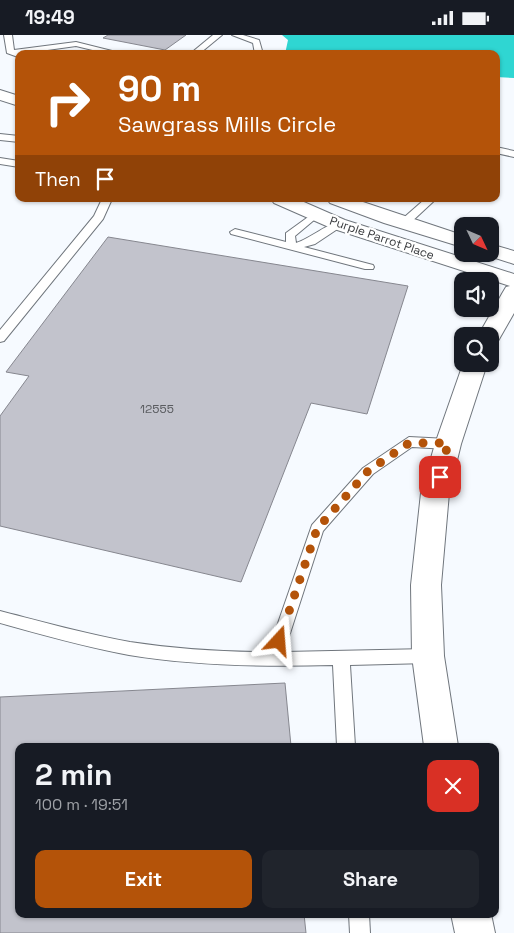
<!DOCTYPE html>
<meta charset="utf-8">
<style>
:root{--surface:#171b24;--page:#20242c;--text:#f1f3f6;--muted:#9ea1a6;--accent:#b45309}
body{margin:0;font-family:"Space Grotesk",sans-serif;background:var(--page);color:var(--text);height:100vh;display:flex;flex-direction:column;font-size:19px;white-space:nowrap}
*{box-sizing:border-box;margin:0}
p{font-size:16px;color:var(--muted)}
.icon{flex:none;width:28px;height:28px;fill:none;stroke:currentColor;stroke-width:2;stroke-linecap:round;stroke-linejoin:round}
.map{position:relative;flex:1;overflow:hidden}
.details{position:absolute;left:15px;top:708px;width:484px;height:175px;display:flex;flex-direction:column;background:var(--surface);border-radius:10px;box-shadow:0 1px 4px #0004}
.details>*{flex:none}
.top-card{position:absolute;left:15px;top:15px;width:485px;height:152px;border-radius:10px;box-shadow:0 1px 4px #0004;background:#b45309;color:#fff;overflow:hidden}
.needle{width:32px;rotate:134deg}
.controls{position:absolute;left:454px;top:182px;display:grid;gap:10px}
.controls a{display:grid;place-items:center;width:45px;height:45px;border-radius:10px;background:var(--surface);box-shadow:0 1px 4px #0004;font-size:25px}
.pin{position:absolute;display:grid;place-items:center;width:42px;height:42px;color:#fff;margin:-21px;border-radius:10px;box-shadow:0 2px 8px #0006}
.me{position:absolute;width:55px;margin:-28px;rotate:19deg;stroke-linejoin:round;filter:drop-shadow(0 0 4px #0008)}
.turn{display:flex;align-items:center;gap:18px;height:105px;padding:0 20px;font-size:22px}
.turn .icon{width:65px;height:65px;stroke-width:2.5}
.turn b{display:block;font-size:35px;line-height:42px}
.then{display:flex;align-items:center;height:48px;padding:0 20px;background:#0003;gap:10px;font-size:19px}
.round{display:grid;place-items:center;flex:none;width:52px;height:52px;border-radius:10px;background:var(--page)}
.summary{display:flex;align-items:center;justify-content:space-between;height:85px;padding:0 20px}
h1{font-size:30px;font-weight:600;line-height:38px}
.primary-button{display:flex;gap:10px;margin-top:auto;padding:10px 20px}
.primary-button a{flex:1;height:58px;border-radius:10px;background:var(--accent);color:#fff;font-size:20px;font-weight:600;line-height:58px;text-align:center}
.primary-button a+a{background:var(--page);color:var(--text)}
.status{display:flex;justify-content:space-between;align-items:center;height:35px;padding:0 25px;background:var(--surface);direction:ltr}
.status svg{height:14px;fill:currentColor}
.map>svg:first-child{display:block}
.water{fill:#2fd6d2}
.building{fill:#c2c3cc;stroke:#86878f}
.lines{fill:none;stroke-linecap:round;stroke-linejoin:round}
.lane-casing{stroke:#70767d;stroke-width:2}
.street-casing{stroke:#70767d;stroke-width:2}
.lane{fill:#fff;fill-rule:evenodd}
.street{fill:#fff;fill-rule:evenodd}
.route{stroke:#b45309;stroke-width:9;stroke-dasharray:0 16.2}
.labels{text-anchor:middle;stroke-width:4.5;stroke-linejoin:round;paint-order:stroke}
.far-street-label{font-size:12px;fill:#37393c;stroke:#fff}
.number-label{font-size:12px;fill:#5a5c60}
</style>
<div class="status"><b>19:49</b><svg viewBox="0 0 49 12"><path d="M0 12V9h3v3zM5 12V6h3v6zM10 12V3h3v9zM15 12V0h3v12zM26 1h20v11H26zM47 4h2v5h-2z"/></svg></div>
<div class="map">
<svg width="514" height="898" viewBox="0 0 514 898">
<rect width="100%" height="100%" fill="#f6faff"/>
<path class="water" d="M282,0H514V43L496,42V19H285L288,5Z"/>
<g class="building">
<path d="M108,0H186L165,15L103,3Z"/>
<path d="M108,202L408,251L367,379L311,368L241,547L0,491V381L29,341L6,337Z"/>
<path d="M285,648L291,711H19V879H304L306,898H0V662Z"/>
</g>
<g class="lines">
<defs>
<g id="lane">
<path d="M4,0H12L14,15L76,7L124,19H109L76,11L19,19L18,22L7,18Z"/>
<path d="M213,0H222L199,19H190Z"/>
<path d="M232,0H243L259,5L263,19H255L253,8Z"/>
<path d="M0,99L19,101V107L0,105Z"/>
<path d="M496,112L514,116V122L496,118Z"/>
<path d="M0,123L19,126V132L0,129Z"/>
<path d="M102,164H112L103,184L4,306L0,307V295L94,181Z"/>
<path d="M425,164H436L408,190H400V186Z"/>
<path d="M315,177L320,180L295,201L296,208C310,204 332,185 342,187V191L315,209L304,212L373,230L374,232L373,234H365L231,199L230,197L235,194L286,207V198Z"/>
<path d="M409,402L448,404L453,406L455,409L453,412L448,414L412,412L373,439L323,496L284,617L428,614L434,616L436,621L434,626L428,628L350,630L355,711H337L333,630C265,632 197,631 129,620C85,612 43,600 0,588V576C43,587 86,599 130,607C176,614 222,617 268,617L312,490L363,433Z"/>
<path d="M349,879H369L370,898H350Z"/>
</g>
<g id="street">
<path d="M0,55L19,61V71L0,65Z"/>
<path d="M271,164H297L345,185L514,239V278L498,306L490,308V301H478L503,257L506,252L510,251L331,193L274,168Z"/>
<path d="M327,164H354L462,200V212L384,188L330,168Z"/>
<path d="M490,209L514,216V229L483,219H490Z"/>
<path d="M463,329H487L461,409L449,458L441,550L444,621L458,711H424L412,621L411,550L421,458L435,409Z"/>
<path d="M451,879H491L495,898H455Z"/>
</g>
</defs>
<use href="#lane" class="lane-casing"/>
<use href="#street" class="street-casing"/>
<use href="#lane" class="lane"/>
<use href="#street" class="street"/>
</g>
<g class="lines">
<path class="route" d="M279,606L317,494L368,436L409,408H448L440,442"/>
</g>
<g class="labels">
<g class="far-street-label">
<text transform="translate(382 203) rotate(19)" y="4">Purple Parrot Place</text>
</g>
<g class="number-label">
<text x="157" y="378">12555</text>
</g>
</g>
</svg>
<div class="controls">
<a><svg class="needle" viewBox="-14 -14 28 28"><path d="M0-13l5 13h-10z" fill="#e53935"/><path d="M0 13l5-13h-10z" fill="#9ea1a6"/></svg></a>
<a><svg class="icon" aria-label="sound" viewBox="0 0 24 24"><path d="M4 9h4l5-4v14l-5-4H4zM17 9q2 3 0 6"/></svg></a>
<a><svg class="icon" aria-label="search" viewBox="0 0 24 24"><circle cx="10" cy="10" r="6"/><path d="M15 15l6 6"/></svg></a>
</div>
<div class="pin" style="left:440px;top:442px;background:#d93025"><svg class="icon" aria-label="arrive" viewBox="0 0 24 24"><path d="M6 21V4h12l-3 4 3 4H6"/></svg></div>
<svg class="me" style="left:279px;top:606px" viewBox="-20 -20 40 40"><path d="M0-17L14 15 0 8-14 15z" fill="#b45309" stroke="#fff" stroke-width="4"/></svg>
<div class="top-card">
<div class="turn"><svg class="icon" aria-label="right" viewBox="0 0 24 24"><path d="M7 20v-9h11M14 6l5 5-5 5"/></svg><div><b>90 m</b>Sawgrass Mills Circle</div></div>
<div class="then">Then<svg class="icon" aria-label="arrive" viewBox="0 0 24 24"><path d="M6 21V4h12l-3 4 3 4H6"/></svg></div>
</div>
<section class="details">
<div class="summary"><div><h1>2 min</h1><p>100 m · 19:51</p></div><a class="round" style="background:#d93025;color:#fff"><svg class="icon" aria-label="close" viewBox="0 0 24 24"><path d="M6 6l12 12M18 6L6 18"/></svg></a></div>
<div class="primary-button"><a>Exit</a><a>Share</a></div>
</section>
</div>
